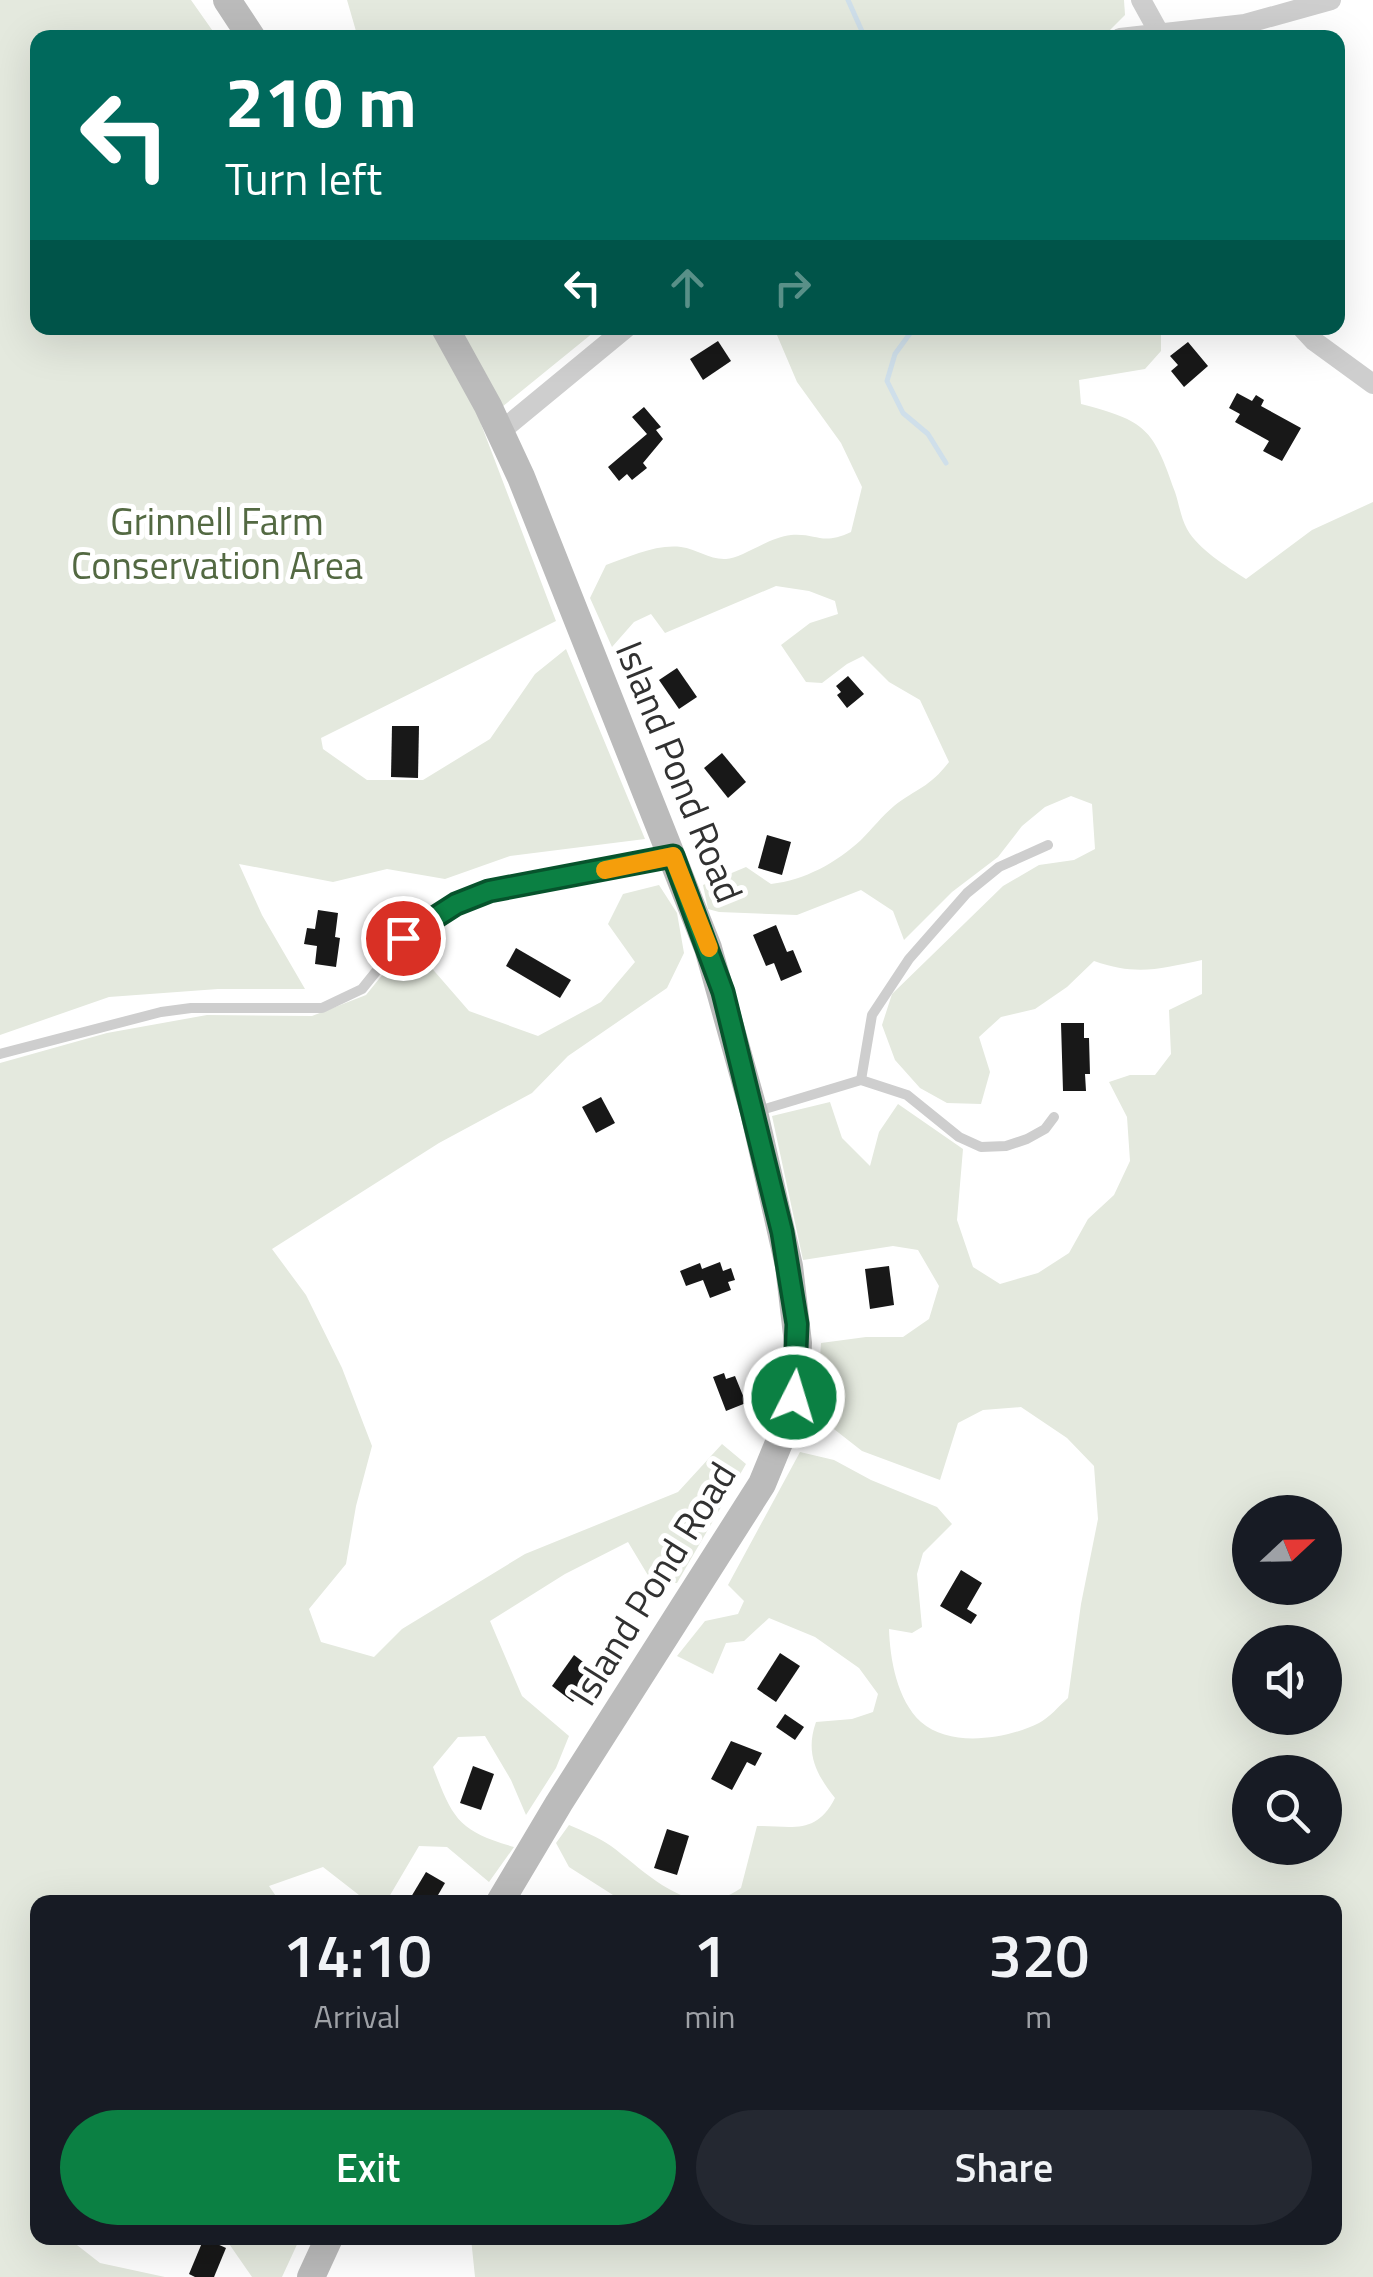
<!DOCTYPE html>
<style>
:root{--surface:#171b24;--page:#242831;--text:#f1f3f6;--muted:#9ea1a6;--accent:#0b8043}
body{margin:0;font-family:"Titillium Web",sans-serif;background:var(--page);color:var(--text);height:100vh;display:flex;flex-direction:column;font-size:38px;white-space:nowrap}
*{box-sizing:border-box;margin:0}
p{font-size:32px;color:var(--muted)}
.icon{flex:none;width:55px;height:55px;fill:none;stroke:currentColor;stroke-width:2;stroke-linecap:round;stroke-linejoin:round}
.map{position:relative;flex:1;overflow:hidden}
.drawer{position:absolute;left:30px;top:1895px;width:1312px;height:350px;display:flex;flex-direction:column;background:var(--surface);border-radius:20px;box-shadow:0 10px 40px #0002}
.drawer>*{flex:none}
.hud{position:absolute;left:30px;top:30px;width:1315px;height:305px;border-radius:20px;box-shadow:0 10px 40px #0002;background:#00695c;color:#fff;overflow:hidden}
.needle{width:65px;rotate:68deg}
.controls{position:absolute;left:1232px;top:1495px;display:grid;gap:20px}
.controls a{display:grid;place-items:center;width:110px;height:110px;border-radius:50%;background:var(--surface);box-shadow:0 10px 40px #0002;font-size:50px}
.pin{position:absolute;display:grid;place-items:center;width:85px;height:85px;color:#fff;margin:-42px;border:5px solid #fff;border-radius:50%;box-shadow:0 2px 10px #0007}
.me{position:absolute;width:110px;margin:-55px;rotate:5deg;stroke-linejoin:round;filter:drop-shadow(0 0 8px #0008)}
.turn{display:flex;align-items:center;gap:35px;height:210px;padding:0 30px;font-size:45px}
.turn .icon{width:130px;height:130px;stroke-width:2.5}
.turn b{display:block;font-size:70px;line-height:85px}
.lanes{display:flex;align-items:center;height:95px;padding:0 30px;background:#0003;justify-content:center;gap:50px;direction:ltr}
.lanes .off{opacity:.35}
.eta{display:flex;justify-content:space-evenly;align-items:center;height:170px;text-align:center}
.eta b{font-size:60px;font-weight:600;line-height:70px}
.cta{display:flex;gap:20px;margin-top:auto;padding:20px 30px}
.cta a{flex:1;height:115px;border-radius:60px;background:var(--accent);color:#fff;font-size:40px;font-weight:600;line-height:115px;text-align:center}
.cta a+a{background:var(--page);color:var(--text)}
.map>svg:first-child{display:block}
.green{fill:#e4e9de;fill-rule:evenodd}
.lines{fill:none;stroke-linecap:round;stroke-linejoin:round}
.stream{stroke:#cfdfea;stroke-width:5}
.building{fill:#181818}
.lane{stroke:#cecece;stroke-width:10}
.street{stroke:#cecece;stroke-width:20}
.secondary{stroke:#bbb;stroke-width:28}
.route-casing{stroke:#07532c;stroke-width:25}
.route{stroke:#0b8043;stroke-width:18}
.slow{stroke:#f59e0b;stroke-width:18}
.labels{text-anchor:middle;stroke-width:10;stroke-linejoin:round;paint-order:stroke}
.park-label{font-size:38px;fill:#536942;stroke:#fff}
.street-label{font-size:38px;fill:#313131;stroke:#fff}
</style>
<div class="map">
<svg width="1373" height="2277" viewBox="0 0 1373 2277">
<rect width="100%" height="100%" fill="#fff"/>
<g class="green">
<path d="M0,0H191L217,37L38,38V328H599L481,424L556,621L321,738L323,749L367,780H423L490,739L535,674L566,649L645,839L510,856L445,879L387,869L333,882L239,864L262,915L305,989H218L109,997L0,1035Z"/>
<path d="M347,0H1124L1125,15L1110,30L1070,38H358Z"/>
<path d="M774,328H1161V351L1145,369L1079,380L1081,404C1146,421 1153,428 1175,492C1179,504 1181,518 1187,529C1199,550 1226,566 1246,579L1312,530L1373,502V2277H475L471,2238H1335V1902H624L569,1867L556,1843L569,1825C583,1831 598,1837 611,1846C649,1874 692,1923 741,1888L757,1826C794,1826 816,1835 835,1798C816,1774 805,1753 816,1722L852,1719L873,1712L878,1694L859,1668L815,1637L769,1618L744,1641L726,1643L713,1674L677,1656L705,1621L738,1614L744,1601L728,1585L800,1452L834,1460L871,1480L937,1507L952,1524L923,1553L917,1574L922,1627L912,1633L889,1629C890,1659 897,1700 921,1722C950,1748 1007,1739 1039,1723C1049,1718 1059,1706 1068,1698L1081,1604L1098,1519L1094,1466L1067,1438L1021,1407L983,1410L958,1423L940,1480L862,1451L816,1415L821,1343L866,1337H903L929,1319L939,1286L918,1250L893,1246L803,1260L772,1116L830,1102L842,1138L870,1166L879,1132L898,1104L963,1149L957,1220L973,1267L1000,1284L1038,1273L1069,1253L1088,1219L1114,1195L1130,1161L1127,1117L1109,1082L1130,1075H1155L1171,1054L1169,1010L1202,994V960C1159,969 1137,976 1094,961L1067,987L1035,1009L1001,1017L979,1037L990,1072L981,1104L947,1103L920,1088L895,1060L882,1025L892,994L1003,886L1039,865L1074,860L1095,849L1092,804L1071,796L1045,807L1022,826L998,857L952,892L904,940L893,911L861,890L797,915L719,912L708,909L703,885L746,867L771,884C805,880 836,863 861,840C872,829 882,816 894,806C917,788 929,788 949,762L920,700L889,682L863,656L847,664L822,683L806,682L781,645L810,623L838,614L835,601L809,591L776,586L665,633L651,614L634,622L612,647L590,598L606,565C629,557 656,544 681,547C697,549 710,560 726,559C741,559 769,537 791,535C818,533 821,546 851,532L862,487L841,443L797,382ZM1325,1512V1588H1250V1512ZM1250,1642H1325V1718H1250ZM1325,1772V1848H1250V1772Z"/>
<path d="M659,885L677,913L684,953L667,988L568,1056L532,1093L439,1143L272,1249L306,1295L342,1368L372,1446L356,1506L346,1564L309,1609L321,1642L374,1657L402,1629L525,1554L678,1492L722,1444L746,1464L677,1583L652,1582L628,1542L565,1574L490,1621L522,1696L569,1736L556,1768L526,1815L511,1780L485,1736L458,1737L433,1767C453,1820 459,1831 514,1847L489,1882L447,1847L419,1846L386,1902H368L323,1867L269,1886L280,1902H38V2238H68L100,2263L165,2277H0V1063L107,1033L207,1015L312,1016L366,995L409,942L469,1011L538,1036L601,1002L635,962L608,924L623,894Z"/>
<path d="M225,2238H300L282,2277H252Z"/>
</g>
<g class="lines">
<g class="stream">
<path d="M848,0L865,38"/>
<path d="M914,328L895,354L887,381L903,413L928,434L946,463"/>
</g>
</g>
<g class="building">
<path d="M718,341L731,361L703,380L690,359Z"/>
<path d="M1188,342L1208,366L1184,387L1171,371L1178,365L1170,356Z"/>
<path d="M1237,393L1252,401L1256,395L1264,400L1261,406L1301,428L1282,461L1263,451L1269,441L1235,422L1240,414L1229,408Z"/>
<path d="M644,407L661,427L656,430L663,439L643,463L647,468L632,480L627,474L619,481L608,467L647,434L632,417Z"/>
<path d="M677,668L697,697L679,709L659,680Z"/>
<path d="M848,676L864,694L847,708L837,695L841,692L836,686Z"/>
<path d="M392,726H419L418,778L391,777Z"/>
<path d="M722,753L746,782L728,798L704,768Z"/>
<path d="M767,835L791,842L782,875L758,868Z"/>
<path d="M318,910L338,913L335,937L340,938L336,967L315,964L317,946L304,944L307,928L315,929Z"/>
<path d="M776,925L787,952L793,950L802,972L781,981L774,963L766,966L753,935Z"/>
<path d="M516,948L571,980L560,998L506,966Z"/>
<path d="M1061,1023H1084V1038H1089L1090,1074H1085L1086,1091H1063Z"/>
<path d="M601,1097L615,1123L596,1133L582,1107Z"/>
<path d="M720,1262L723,1271L731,1268L735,1280L728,1282L731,1290L710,1298L703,1280L686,1286L680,1271L700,1263L702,1269Z"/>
<path d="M889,1266L894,1305L870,1309L865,1269Z"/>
<path d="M724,1373L726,1379L735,1376L746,1403L726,1411L713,1377Z"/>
<path d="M961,1570L982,1583L967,1609L977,1615L971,1624L940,1606Z"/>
<path d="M780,1653L800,1666L776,1702L757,1689Z"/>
<path d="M574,1655L595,1671L573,1702L552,1686Z"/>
<path d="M785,1714L804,1727L795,1740L776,1727Z"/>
<path d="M731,1741L762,1753L755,1766L747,1762L732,1790L711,1779Z"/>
<path d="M473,1766L494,1774L481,1810L460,1803Z"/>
<path d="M667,1829L689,1836L677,1875L654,1868Z"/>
<path d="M426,1872L445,1883L434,1902H408Z"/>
<path d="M204,2238L226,2248L214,2277H195L189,2274Z"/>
</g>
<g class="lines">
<g class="lane">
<path d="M0,1054L161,1012L191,1008H322L362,989L403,938L457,904L520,883L600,871L668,857"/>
<path d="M861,1080L872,1015L909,959L967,893L999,867L1048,845"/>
<path d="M755,1112L861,1080L907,1095L959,1137L981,1147L1006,1146L1027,1139L1045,1129L1054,1117"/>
</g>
<g class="street">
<path d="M1141,0L1162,38"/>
<path d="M1120,38L1245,24L1331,0"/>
<path d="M1302,328L1314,341L1373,384"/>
<path d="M501,431L626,328"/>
</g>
<g class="secondary">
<path d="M227,0L252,38"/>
<path d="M445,328L488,406L521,477L708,948L754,1112L789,1266L798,1343L796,1381L790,1416L762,1484L559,1803L500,1902"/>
<path d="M311,2277L329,2238"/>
</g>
</g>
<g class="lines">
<defs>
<path id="route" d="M403,938L456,904L489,891L673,856L723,992L782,1232L797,1324L794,1397"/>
</defs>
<use href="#route" class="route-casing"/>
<use href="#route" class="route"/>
<path class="slow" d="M605,870L673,856L709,948"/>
</g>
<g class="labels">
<g class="park-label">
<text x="217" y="535">Grinnell Farm<tspan x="217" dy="44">Conservation Area</tspan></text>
</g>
<g class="street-label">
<text transform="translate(679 772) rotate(68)" y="13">Island Pond Road</text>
<text transform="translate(653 1584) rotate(-58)" y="13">Island Pond Road</text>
</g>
</g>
</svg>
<div class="controls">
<a><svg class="needle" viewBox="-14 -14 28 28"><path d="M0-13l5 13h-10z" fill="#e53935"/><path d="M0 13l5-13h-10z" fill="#9ea1a6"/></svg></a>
<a><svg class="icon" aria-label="sound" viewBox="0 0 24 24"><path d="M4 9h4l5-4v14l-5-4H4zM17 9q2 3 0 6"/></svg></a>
<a><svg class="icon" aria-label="search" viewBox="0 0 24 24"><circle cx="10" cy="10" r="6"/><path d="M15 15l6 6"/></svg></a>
</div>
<div class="pin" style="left:403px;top:938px;background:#d93025"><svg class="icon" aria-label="arrive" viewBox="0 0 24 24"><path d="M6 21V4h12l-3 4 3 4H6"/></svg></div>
<svg class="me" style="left:794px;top:1397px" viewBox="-20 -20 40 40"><circle r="17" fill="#0b8043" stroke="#fff" stroke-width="3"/><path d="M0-11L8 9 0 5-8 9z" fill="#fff"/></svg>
<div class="hud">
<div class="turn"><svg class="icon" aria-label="left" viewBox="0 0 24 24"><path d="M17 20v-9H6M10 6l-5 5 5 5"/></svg><div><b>210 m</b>Turn left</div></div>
<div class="lanes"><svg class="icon" aria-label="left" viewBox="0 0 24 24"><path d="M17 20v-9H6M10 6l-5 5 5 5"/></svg><svg class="icon off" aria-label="ahead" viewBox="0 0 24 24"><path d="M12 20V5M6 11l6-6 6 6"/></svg><svg class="icon off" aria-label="right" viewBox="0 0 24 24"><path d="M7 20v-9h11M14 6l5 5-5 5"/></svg></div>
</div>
<section class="drawer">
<div class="eta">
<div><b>14:10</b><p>Arrival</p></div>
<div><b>1</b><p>min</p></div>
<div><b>320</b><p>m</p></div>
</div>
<div class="cta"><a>Exit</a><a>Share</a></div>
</section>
</div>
